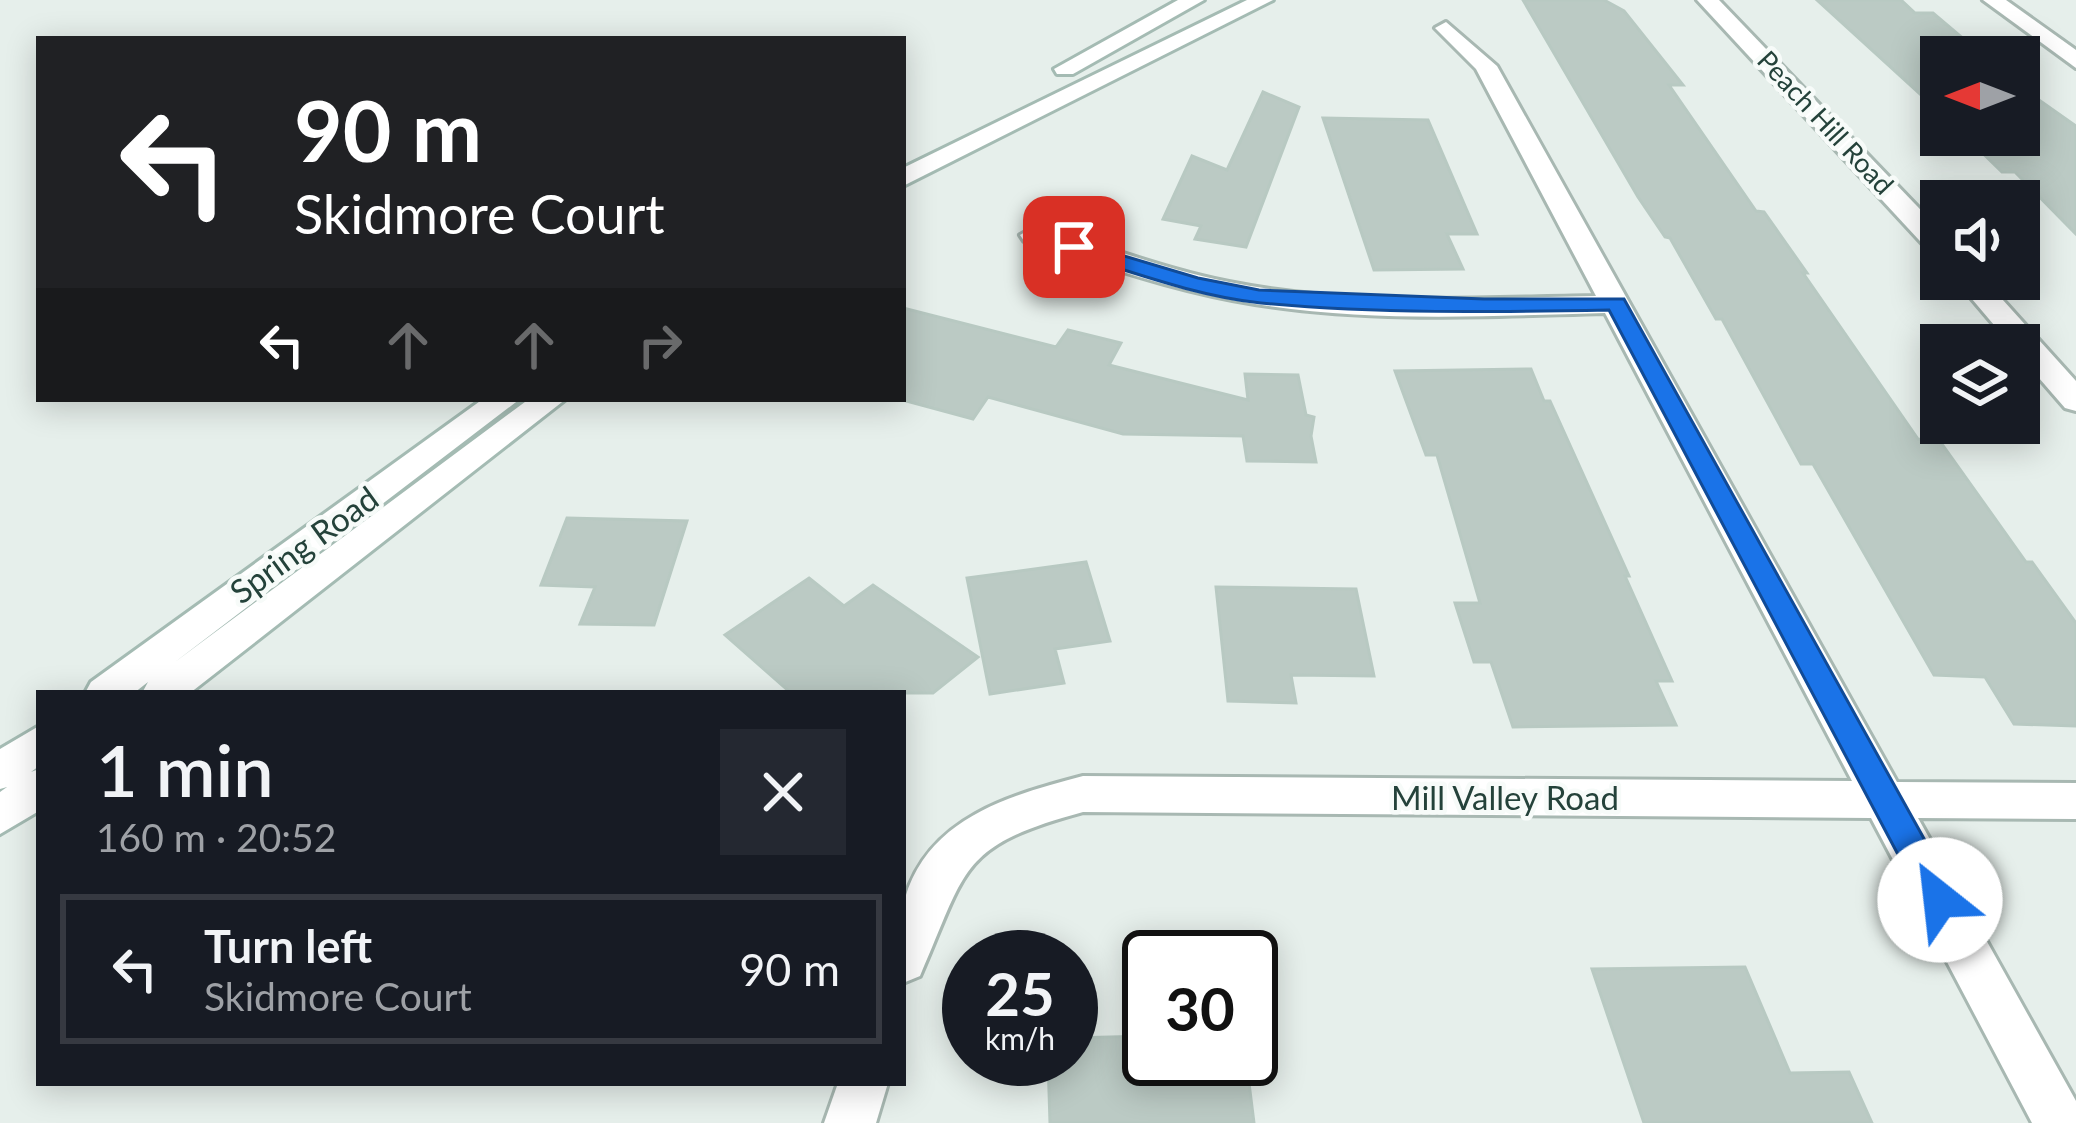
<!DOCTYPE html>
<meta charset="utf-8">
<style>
:root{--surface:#171b24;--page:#242831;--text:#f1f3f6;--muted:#9ea1a6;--line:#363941}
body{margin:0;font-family:Lato,sans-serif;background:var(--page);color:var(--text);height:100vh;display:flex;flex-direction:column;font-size:45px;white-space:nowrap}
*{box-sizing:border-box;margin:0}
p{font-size:39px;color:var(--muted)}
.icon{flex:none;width:66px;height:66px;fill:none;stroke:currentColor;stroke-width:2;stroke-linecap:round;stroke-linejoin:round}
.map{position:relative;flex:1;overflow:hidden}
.sheet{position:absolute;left:36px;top:690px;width:870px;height:396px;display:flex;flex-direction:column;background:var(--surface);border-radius:0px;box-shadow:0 6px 30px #0003}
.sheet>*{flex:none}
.guide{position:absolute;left:36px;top:36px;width:870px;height:366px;border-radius:0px;box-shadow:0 6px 30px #0003;background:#202124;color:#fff;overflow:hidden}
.needle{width:78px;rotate:270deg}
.fabs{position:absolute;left:1920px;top:36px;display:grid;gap:24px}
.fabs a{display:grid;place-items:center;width:120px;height:120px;border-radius:0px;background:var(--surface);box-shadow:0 6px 30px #0003;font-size:60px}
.speed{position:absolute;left:942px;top:930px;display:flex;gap:24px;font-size:60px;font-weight:700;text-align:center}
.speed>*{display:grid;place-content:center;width:156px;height:156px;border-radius:50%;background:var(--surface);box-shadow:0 6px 30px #0003;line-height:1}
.speed small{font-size:30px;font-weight:400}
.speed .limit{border:6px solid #111;border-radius:18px;background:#fff;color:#111}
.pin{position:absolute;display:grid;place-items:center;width:102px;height:102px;color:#fff;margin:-51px;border-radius:24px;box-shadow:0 6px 18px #0006}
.me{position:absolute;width:132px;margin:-66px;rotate:331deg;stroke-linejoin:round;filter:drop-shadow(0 0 9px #0008)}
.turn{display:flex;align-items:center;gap:42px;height:252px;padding:0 60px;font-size:54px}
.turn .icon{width:156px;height:156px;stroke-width:2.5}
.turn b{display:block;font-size:84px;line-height:102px}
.lanes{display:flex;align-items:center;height:114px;padding:0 60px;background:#0003;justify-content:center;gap:60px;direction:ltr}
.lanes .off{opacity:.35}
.round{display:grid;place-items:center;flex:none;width:126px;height:126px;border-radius:0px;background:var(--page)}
.head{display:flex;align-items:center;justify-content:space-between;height:204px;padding:0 60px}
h1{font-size:72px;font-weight:600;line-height:90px}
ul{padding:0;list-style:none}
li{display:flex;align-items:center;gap:36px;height:150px;margin:0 24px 18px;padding:0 36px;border:6px solid var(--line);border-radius:0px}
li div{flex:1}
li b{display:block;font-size:45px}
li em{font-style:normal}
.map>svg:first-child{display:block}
.building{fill:#bbcac4;stroke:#b8c9c2;stroke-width:3}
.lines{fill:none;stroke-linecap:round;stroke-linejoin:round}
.minor-casing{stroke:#a8b8b2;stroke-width:6}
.tertiary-casing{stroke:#a8b8b2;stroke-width:6}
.secondary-casing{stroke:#a4bbb3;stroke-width:6}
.minor{fill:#fff;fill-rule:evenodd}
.tertiary{fill:#fff;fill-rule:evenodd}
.secondary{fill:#fff;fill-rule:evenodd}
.route{fill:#1a73e8;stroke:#114b97;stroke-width:3}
.labels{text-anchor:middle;stroke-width:9;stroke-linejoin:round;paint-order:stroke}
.far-street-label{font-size:27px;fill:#24423a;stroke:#f7fbf9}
.street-label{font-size:33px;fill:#24423a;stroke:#f7fbf9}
</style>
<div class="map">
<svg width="2076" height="1123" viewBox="0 0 2076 1123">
<rect width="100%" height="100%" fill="#e6efeb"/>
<g class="building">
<path d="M1523,0H1604L1624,11L1683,85H1669L1756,211L1764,212L1807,273H1803L1918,439L1939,440L2026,562H2032L2076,623V726L2014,724L1985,677L1934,675L1813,464H1801L1722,319H1716L1670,238L1665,237L1638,197Z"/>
<path d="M1817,0H1901L1915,13H1933L1985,57H1941V113Z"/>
<path d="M2019,86L2076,126V234L2015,172H2002L1964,135H2019Z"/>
<path d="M1263,92L1299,107L1246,247L1195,239L1201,226L1163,219L1192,156L1227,170Z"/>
<path d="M1323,118L1428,120L1477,234H1447L1463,269L1374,270Z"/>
<path d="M903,308L1056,347L1068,330L1121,343L1109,365L1248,400L1245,374L1298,375L1306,415L1314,417L1311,436L1316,462L1247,461L1243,436L1123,434L988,397L973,419L903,400Z"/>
<path d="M1531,369L1544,401H1550L1629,576H1625L1672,681H1656L1676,725L1513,727L1491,662H1474L1455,603H1480L1437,455H1426L1395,371Z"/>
<path d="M567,518L687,521L654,625L580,624L595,587L541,585Z"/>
<path d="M1086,562L1110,641L1055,649L1064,683L990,694L967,578Z"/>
<path d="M809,578L844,606L873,585L978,657L933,693H791L725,635Z"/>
<path d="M1216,587L1356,589L1374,676L1291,675L1296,703L1228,701Z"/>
<path d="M1745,967L1790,1073L1849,1072L1872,1123H1644L1592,969Z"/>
<path d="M1149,1036V1059H1246L1254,1123H1050L1048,1059H1071V1038Z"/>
</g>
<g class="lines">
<defs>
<g id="minor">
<path d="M1983,0H2006L2076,50V68Z"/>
<path d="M1446,22L1497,66L1897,782L2076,783V819L1918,818L2076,1101V1123H2032L1871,818L1083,812C958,846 967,869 920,976L903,983C903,957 897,922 905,898C929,817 1011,795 1083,776L1852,781L1605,313C1489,316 1371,323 1255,304C1176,292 1100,264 1024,241L1020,235L1034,227C1100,243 1162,269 1229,282C1349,306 1474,298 1596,296L1476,69L1435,28Z"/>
<path d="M838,1083H888L876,1123H824Z"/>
</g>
<g id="tertiary">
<path d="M1697,0H1719L1941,231V255L1931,253Z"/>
<path d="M1955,279H1984L2076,381V411L2065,408L2019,355V345H2011Z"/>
</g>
<g id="secondary">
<path d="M1178,0H1204L1073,74H1057L1054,69Z"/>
<path d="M1247,0H1273L903,186V168Z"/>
<path d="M483,399H520L175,662L529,399H566L190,693H142L148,682L134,693H85L91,682Z"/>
<path d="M39,726V766L31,772L39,769V811L0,834V792L7,787L0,789V749Z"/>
</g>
</defs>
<use href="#minor" class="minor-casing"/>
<use href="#tertiary" class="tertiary-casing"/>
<use href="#secondary" class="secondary-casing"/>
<use href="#minor" class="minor"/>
<use href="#tertiary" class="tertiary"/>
<use href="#secondary" class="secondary"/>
</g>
<path class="route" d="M1074,241L1198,278L1259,290L1484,299H1624L1952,889L1957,900L1952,911L1940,916L1928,911L1609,310C1494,312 1376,314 1261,303C1195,296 1130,271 1067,252L1064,247Z"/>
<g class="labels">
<g class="far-street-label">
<text transform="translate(1825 123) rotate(47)" y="9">Peach Hill Road</text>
</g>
<g class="street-label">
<text transform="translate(304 545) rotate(-36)" y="12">Spring Road</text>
<text x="1505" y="810">Mill Valley Road</text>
</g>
</g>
</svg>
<div class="fabs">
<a><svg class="needle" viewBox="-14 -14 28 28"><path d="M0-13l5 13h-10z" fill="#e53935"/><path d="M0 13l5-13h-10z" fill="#9ea1a6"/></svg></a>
<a><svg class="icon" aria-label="sound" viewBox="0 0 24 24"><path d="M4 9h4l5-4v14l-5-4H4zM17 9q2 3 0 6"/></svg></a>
<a><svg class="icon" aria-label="layers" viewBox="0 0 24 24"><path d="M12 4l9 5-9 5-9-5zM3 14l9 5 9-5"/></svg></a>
</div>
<div class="speed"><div>25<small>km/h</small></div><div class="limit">30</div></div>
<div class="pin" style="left:1074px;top:247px;background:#d93025"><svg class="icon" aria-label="arrive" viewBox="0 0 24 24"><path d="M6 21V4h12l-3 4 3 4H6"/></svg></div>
<svg class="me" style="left:1940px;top:900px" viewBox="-20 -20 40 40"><circle r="19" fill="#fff"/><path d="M0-13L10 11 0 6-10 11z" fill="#1a73e8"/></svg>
<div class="guide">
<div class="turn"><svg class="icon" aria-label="left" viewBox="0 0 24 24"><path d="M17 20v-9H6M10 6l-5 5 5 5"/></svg><div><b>90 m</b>Skidmore Court</div></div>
<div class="lanes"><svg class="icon" aria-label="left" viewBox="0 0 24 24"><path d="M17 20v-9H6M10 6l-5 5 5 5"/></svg><svg class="icon off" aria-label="ahead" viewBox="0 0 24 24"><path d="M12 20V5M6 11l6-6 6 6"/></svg><svg class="icon off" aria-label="ahead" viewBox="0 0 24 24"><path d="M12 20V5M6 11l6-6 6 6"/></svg><svg class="icon off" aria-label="right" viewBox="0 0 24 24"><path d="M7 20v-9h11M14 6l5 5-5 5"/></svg></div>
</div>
<section class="sheet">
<div class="head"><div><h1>1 min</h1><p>160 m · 20:52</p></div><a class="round"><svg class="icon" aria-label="close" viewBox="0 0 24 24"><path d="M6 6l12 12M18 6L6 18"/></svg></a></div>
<ul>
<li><svg class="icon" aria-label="left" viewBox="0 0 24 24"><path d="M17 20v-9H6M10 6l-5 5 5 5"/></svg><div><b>Turn left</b><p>Skidmore Court</p></div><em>90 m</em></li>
</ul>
</section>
</div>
